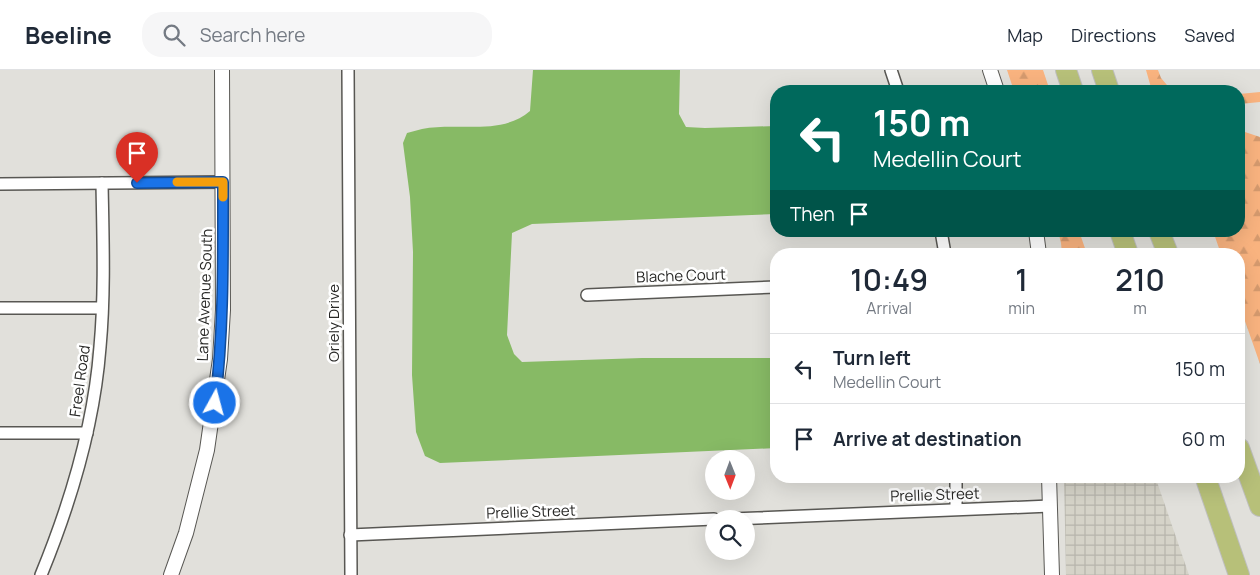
<!DOCTYPE html>
<style>
:root{--surface:#fff;--page:#f6f6f7;--text:#1f2937;--muted:#747a83;--line:#e0e1e3}
body{margin:0;font-family:Manrope,sans-serif;background:var(--page);color:var(--text);height:100vh;display:flex;flex-direction:column;font-size:19px;white-space:nowrap}
*{box-sizing:border-box;margin:0}
p{font-size:16px;color:var(--muted)}
.icon{flex:none;width:28px;height:28px;fill:none;stroke:currentColor;stroke-width:2;stroke-linecap:round;stroke-linejoin:round}
.map{position:relative;flex:1;overflow:hidden}
.details{position:absolute;left:770px;top:178px;width:475px;height:235px;display:flex;flex-direction:column;background:var(--surface);border-radius:20px;box-shadow:0 5px 20px #0002}
.details>*{flex:none}
.hud{position:absolute;left:770px;top:15px;width:475px;height:152px;border-radius:20px;box-shadow:0 5px 20px #0002;background:#00695c;color:#fff;overflow:hidden}
.needle{width:32px;rotate:179deg}
.buttons{position:absolute;left:705px;top:380px;display:grid;gap:10px}
.buttons a{display:grid;place-items:center;width:50px;height:50px;border-radius:50%;background:var(--surface);box-shadow:0 5px 20px #0002;font-size:25px}
.pin{position:absolute;display:grid;place-items:center;width:42px;height:42px;color:#fff;margin:-51px -21px;border-radius:50% 50% 50% 0;rotate:-45deg;box-shadow:0 0 5px #0007}
.pin .icon{rotate:45deg}
.me{position:absolute;width:55px;margin:-28px;rotate:7deg;stroke-linejoin:round;filter:drop-shadow(0 0 4px #0008)}
.turn{display:flex;align-items:center;gap:18px;height:105px;padding:0 20px;font-size:22px}
.turn .icon{width:65px;height:65px;stroke-width:2.5}
.turn b{display:block;font-size:35px;line-height:42px}
.then{display:flex;align-items:center;height:48px;padding:0 20px;background:#0003;gap:10px;font-size:19px}
.eta{display:flex;justify-content:space-evenly;align-items:center;height:85px;text-align:center}
.eta b{font-size:30px;font-weight:600;line-height:35px}
ul{padding:0;list-style:none}
li{display:flex;align-items:center;gap:15px;height:70px;padding:0 20px;border-top:1px solid var(--line)}
li div{flex:1}
li b{display:block;font-size:19px}
li em{font-style:normal}
header{display:flex;align-items:center;gap:30px;box-sizing:border-box;height:70px;padding:0 25px;background:var(--surface);border-bottom:1px solid var(--line)}
header strong{font-size:24px}
nav{display:flex;gap:28px;margin-inline-start:auto;font-size:18px}
.search{width:350px;height:45px;background:var(--page);display:flex;align-items:center;gap:12px;box-sizing:border-box;padding:0 18px;border-radius:20px;color:var(--muted);font-size:19px}
.map>svg:first-child{display:block}
.industrial{fill:url(#industrial-grid)}
.forest{fill:url(#forest-firs)}
.water{fill:#87ba65}
.lines{fill:none;stroke-linecap:round;stroke-linejoin:round}
.minor-casing{stroke:#585753;stroke-width:14}
.tertiary-casing{stroke:#585753;stroke-width:16}
.motorway-casing{stroke:#bebebe;stroke-width:22}
.minor{stroke:#fff;stroke-width:11}
.tertiary{stroke:#fff;stroke-width:14}
.motorway{stroke:#b7c079;stroke-width:20}
.route-casing{stroke:#114b97;stroke-width:12}
.route{stroke:#1a73e8;stroke-width:9}
.slow{stroke:#f59e0b;stroke-width:9}
.labels{text-anchor:middle;stroke-width:5;stroke-linejoin:round;paint-order:stroke}
.street-label{font-size:15px;fill:#282826;stroke:#fff}
</style>
<header>
<strong>Beeline</strong>
<div class="search"><svg class="icon" aria-label="search" viewBox="0 0 24 24"><circle cx="10" cy="10" r="6"/><path d="M15 15l6 6"/></svg>Search here</div>
<nav><a>Map</a><a>Directions</a><a>Saved</a></nav>
</header>
<div class="map">
<svg width="1260" height="505" viewBox="0 0 1260 505">
<defs>
<pattern id="industrial-grid" width="8" height="8" patternUnits="userSpaceOnUse" patternTransform="scale(1.25)"><rect width="8" height="8" fill="#d5d3c8"/><path d="M0 4h8M4 0v8" fill="none" stroke="#b7b5ac"/></pattern>
<pattern id="forest-firs" width="22" height="20" patternUnits="userSpaceOnUse" patternTransform="scale(1.25)"><rect width="22" height="20" fill="#f9b37f"/><path d="M5 1l3.5 6h-7zM16 11l3.5 6h-7z" fill="#d59a6e"/></pattern>
</defs>
<rect width="100%" height="100%" fill="#e1e0db"/>
<path class="industrial" d="M1064,406H1155L1189,505H1066Z"/>
<g class="forest">
<path d="M1007,0H1043L1050,21H1014Z"/>
<path d="M1146,0H1158L1161,8L1172,21H1152Z"/>
<path d="M1260,22V32L1240,34L1239,35V24Z"/>
<path d="M1239,60L1260,67V294L1239,234V184H1221L1213,161H1239Z"/>
<path d="M1058,161H1079L1087,184H1062L1061,173Z"/>
</g>
<path class="water" d="M533,0H680L679,44L686,57L705,58L776,56V144L532,154L512,163L507,265L514,284L522,292L642,288H776V378L440,393L425,386L416,362L412,305L413,182L410,127L403,73L407,63C412,62 417,60 422,59C457,52 501,66 530,41Z"/>
<g class="lines">
<defs>
<g id="minor">
<path d="M348,0L351,505"/>
<path d="M891,0L898,21"/>
<path d="M0,114L223,112"/>
<path d="M941,161L945,184"/>
<path d="M587,225L776,217"/>
<path d="M0,238H102"/>
<path d="M0,363H87"/>
<path d="M956,406V439"/>
<path d="M731,449L1050,436"/>
<path d="M350,465L714,449"/>
<path d="M41,505C71,432 94,356 100,277C105,223 103,168 102,113"/>
</g>
<g id="tertiary">
<path d="M990,0L997,21"/>
<path d="M1036,161L1039,184"/>
<path d="M1049,406L1052,505"/>
<path d="M171,505L186,463L207,380L220,289L223,240L222,0"/>
</g>
<g id="motorway">
<path d="M1066,0L1073,21"/>
<path d="M1102,0L1109,21"/>
<path d="M1120,161L1128,184"/>
<path d="M1159,161L1168,184"/>
<path d="M1239,378L1260,436"/>
<path d="M1205,406L1239,505"/>
</g>
</defs>
<use href="#minor" class="minor-casing"/>
<use href="#tertiary" class="tertiary-casing"/>
<use href="#motorway" class="motorway-casing"/>
<use href="#minor" class="minor"/>
<use href="#tertiary" class="tertiary"/>
<use href="#motorway" class="motorway"/>
</g>
<g class="lines">
<defs>
<path id="route" d="M137,113L223,112C223,186 224,260 215,333"/>
</defs>
<use href="#route" class="route-casing"/>
<use href="#route" class="route"/>
<path class="slow" d="M177,112H223V127"/>
</g>
<g class="labels">
<g class="street-label">
<text transform="translate(681 206) rotate(-2)" y="5">Blache Court</text>
<text transform="translate(205 225) rotate(-88)" y="5">Lane Avenue South</text>
<text transform="translate(334 253) rotate(-90)" y="5">Oriely Drive</text>
<text transform="translate(80 311) rotate(-82)" y="5">Freel Road</text>
<text transform="translate(935 425) rotate(-2)" y="5">Prellie Street</text>
<text transform="translate(531 442) rotate(-2)" y="5">Prellie Street</text>
</g>
</g>
</svg>
<div class="buttons">
<a><svg class="needle" viewBox="-14 -14 28 28"><path d="M0-13l5 13h-10z" fill="#e53935"/><path d="M0 13l5-13h-10z" fill="#747a83"/></svg></a>
<a><svg class="icon" aria-label="search" viewBox="0 0 24 24"><circle cx="10" cy="10" r="6"/><path d="M15 15l6 6"/></svg></a>
</div>
<div class="pin" style="left:137px;top:113px;background:#d93025"><svg class="icon" aria-label="arrive" viewBox="0 0 24 24"><path d="M6 21V4h12l-3 4 3 4H6"/></svg></div>
<svg class="me" style="left:215px;top:333px" viewBox="-20 -20 40 40"><circle r="17" fill="#1a73e8" stroke="#fff" stroke-width="3"/><path d="M0-11L8 9 0 5-8 9z" fill="#fff"/></svg>
<div class="hud">
<div class="turn"><svg class="icon" aria-label="left" viewBox="0 0 24 24"><path d="M17 20v-9H6M10 6l-5 5 5 5"/></svg><div><b>150 m</b>Medellin Court</div></div>
<div class="then">Then<svg class="icon" aria-label="arrive" viewBox="0 0 24 24"><path d="M6 21V4h12l-3 4 3 4H6"/></svg></div>
</div>
<section class="details">
<div class="eta">
<div><b>10:49</b><p>Arrival</p></div>
<div><b>1</b><p>min</p></div>
<div><b>210</b><p>m</p></div>
</div>
<ul>
<li><svg class="icon" aria-label="left" viewBox="0 0 24 24"><path d="M17 20v-9H6M10 6l-5 5 5 5"/></svg><div><b>Turn left</b><p>Medellin Court</p></div><em>150 m</em></li>
<li><svg class="icon" aria-label="arrive" viewBox="0 0 24 24"><path d="M6 21V4h12l-3 4 3 4H6"/></svg><div><b>Arrive at destination</b></div><em>60 m</em></li>
</ul>
</section>
</div>
